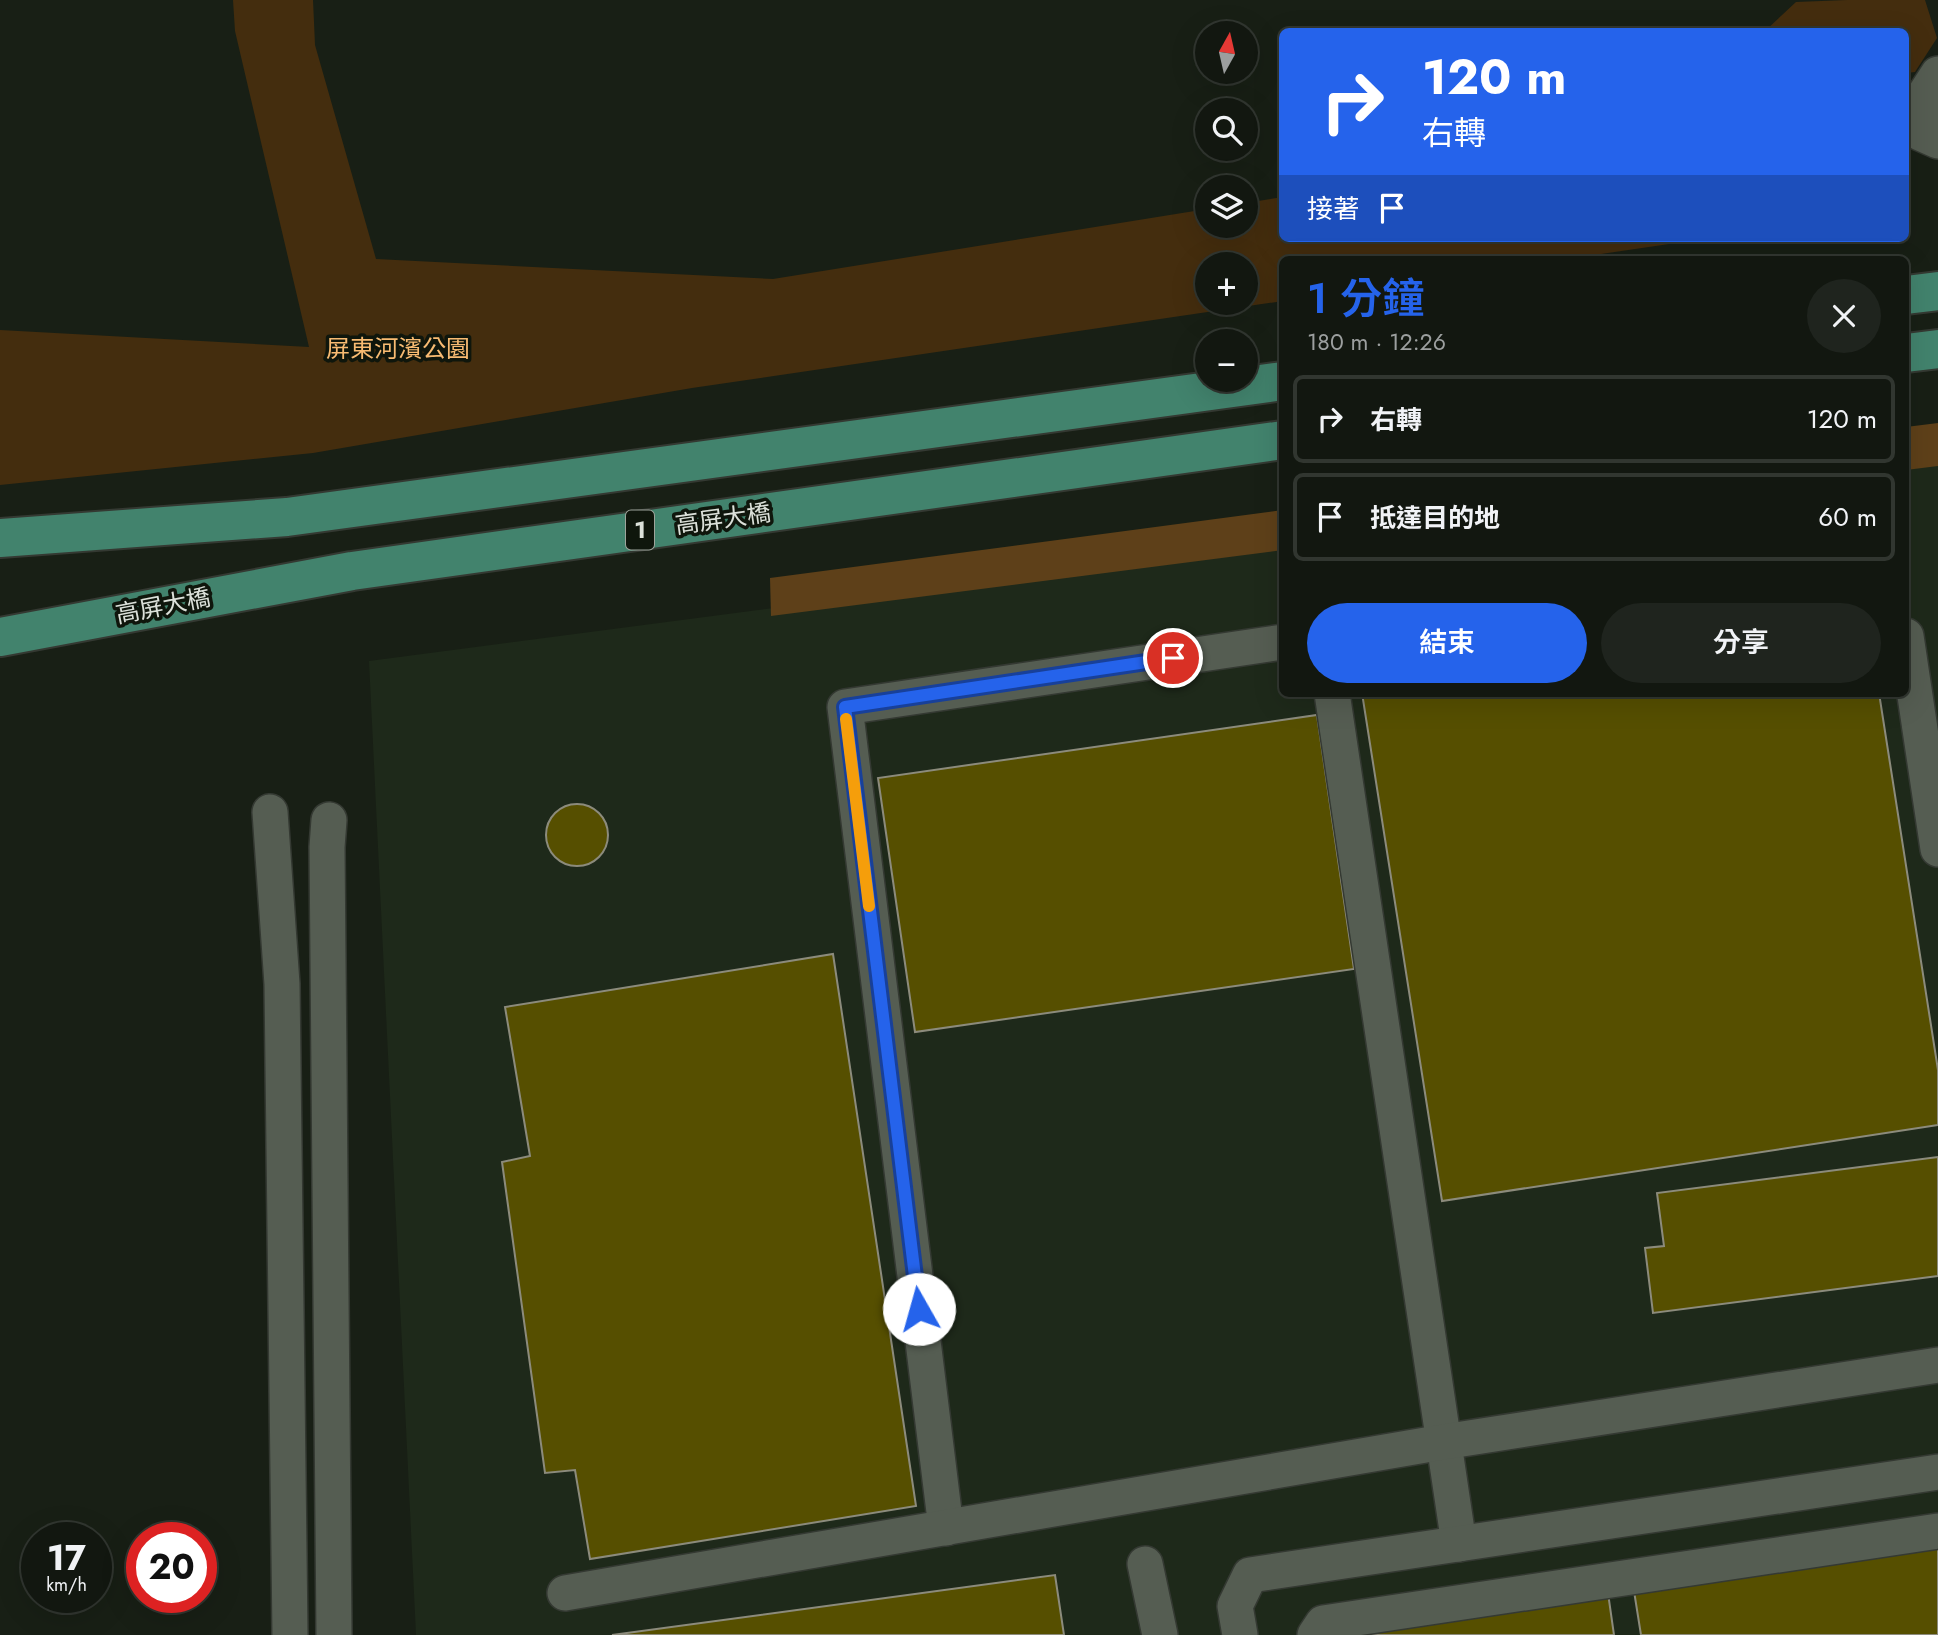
<!DOCTYPE html>
<html lang="zh-TW">
<meta charset="utf-8">
<style>
:root{--surface:#121710;--page:#1f241e;--text:#f1f3f6;--muted:#9c9f9f;--line:#313630;--accent:#2563eb}
body{margin:0;font-family:Jost,"Noto Sans TC",sans-serif;background:var(--page);color:var(--text);height:100vh;display:flex;flex-direction:column;font-size:26px;white-space:nowrap}
*{box-sizing:border-box;margin:0}
p{font-size:23px;color:var(--muted)}
.icon{flex:none;width:38px;height:38px;fill:none;stroke:currentColor;stroke-width:2;stroke-linecap:round;stroke-linejoin:round}
.map{position:relative;flex:1;overflow:hidden}
.details{position:absolute;left:1279px;top:256px;width:630px;height:441px;display:flex;flex-direction:column;background:var(--surface);border-radius:10px;box-shadow:0 7px 28px #0002,0 0 0 2px var(--line)}
.details>*{flex:none}
.top-card{position:absolute;left:1279px;top:28px;width:630px;height:214px;border-radius:10px;box-shadow:0 7px 28px #0002,0 0 0 2px var(--line);background:#2563eb;color:#fff;overflow:hidden}
.needle{width:46px;rotate:8deg}
.fabs{position:absolute;left:1195px;top:21px;display:grid;gap:14px}
.fabs a{display:grid;place-items:center;width:63px;height:63px;border-radius:50%;background:var(--surface);box-shadow:0 7px 28px #0002,0 0 0 2px var(--line);font-size:35px}
.speed{position:absolute;left:21px;top:1522px;display:flex;gap:14px;font-size:35px;font-weight:700;text-align:center}
.speed>*{display:grid;place-content:center;width:91px;height:91px;border-radius:50%;background:var(--surface);box-shadow:0 7px 28px #0002,0 0 0 2px var(--line);line-height:1}
.speed small{font-size:18px;font-weight:400}
.speed .limit{border:10px solid #d22;background:#fff;color:#111}
.pin{position:absolute;display:grid;place-items:center;width:60px;height:60px;color:#fff;margin:-30px;border:4px solid #fff;border-radius:50%;box-shadow:0 2px 7px #0007}
.me{position:absolute;width:77px;margin:-38px;rotate:353deg;stroke-linejoin:round;filter:drop-shadow(0 0 5px #0008)}
.turn{display:flex;align-items:center;gap:24px;height:147px;padding:0 28px;font-size:32px}
.turn .icon{width:91px;height:91px;stroke-width:2.5}
.turn b{display:block;font-size:49px;line-height:60px}
.then{display:flex;align-items:center;height:66px;padding:0 28px;background:#0003;gap:14px;font-size:26px}
.round{display:grid;place-items:center;flex:none;width:74px;height:74px;border-radius:37px;background:var(--page)}
.overview{display:flex;align-items:center;justify-content:space-between;height:119px;padding:0 28px}
h1{font-size:42px;font-weight:600;line-height:52px;color:var(--accent)}
.button{display:flex;gap:14px;margin-top:auto;padding:14px 28px}
.button a{flex:1;height:80px;border-radius:42px;background:var(--accent);color:#fff;font-size:28px;font-weight:600;line-height:80px;text-align:center}
.button a+a{background:var(--page);color:var(--text)}
ul{padding:0;list-style:none}
li{display:flex;align-items:center;gap:21px;height:88px;margin:0 14px 10px;padding:0 14px;border:4px solid var(--line);border-radius:10px}
li div{flex:1}
li b{display:block;font-size:26px}
li em{font-style:normal}
.map>svg:first-child{display:block}
.built{fill:#1e291a}
.green{fill:#442d0e;fill-rule:evenodd}
.forest{fill:#5e4019}
.building{fill:#564f00;stroke:#8c8b7c;stroke-width:2}
.lines{fill:none;stroke-linecap:round;stroke-linejoin:round}
.minor-casing{stroke:#343932;stroke-width:38}
.major-casing{stroke:#343932;stroke-width:42}
.minor{stroke:#555d52;stroke-width:35}
.major{stroke:#42836d;stroke-width:38}
.route-casing{stroke:#184099;stroke-width:18}
.route{stroke:#2563eb;stroke-width:12}
.slow{stroke:#f59e0b;stroke-width:12}
.labels{text-anchor:middle;stroke-width:7;stroke-linejoin:round;paint-order:stroke}
.shield{fill:#0f160c;stroke:#9ea49c;stroke-width:2}
.shield-label{font-size:23px;font-weight:bold;fill:#dce1da}
.park-label{font-size:24px;fill:#f8bb72;stroke:#0f160c}
.street-label{font-size:24px;fill:#dce1da;stroke:#0f160c}
</style>
<div class="map">
<svg width="1938" height="1635" viewBox="0 0 1938 1635">
<rect width="100%" height="100%" fill="#181f15"/>
<path class="built" d="M1938,455V1635H416L369,661L1283,541V693H1906V460Z"/>
<g class="green">
<path d="M233,0H313L315,45L376,259L773,279L1207,209L1208,226H1246V203L1283,197V238H1710L1567,259H1283V301L692,388L313,453L0,485V330L309,347L235,31ZM1208,264H1246V303H1208Z"/>
<path d="M1847,0H1925L1937,38L1915,72L1906,73V32L1765,31L1796,2Z"/>
</g>
<g class="forest">
<path d="M1938,423V466L1906,470V427Z"/>
<path d="M1283,510V550L771,616L770,578Z"/>
</g>
<g class="building">
<path d="M1362,693H1879L1938,1070V1125L1442,1201Z"/>
<path d="M1317,715L1354,969L915,1032L878,778Z"/>
<circle cx="577" cy="835" r="31"/>
<path d="M833,954L916,1506L590,1559L575,1470L545,1473L502,1162L530,1156L505,1007Z"/>
<path d="M1938,1157V1276L1653,1313L1645,1248L1664,1246L1657,1193Z"/>
<path d="M1938,1544V1635H1641L1634,1591Z"/>
<path d="M1055,1575L1064,1635H612Z"/>
<path d="M1608,1593L1614,1635H1329Z"/>
</g>
<g class="lines">
<defs>
<g id="minor">
<path d="M1938,74L1925,94L1920,133L1938,141"/>
<path d="M1906,636L1938,849"/>
<path d="M1332,693L1459,1544"/>
<path d="M270,812L282,984L290,1635"/>
<path d="M329,820L327,847L334,1635"/>
<path d="M946,1528L845,707L1283,642"/>
<path d="M1145,1564L1160,1635"/>
<path d="M565,1593L1443,1442L1938,1365"/>
<path d="M1240,1635L1235,1606L1250,1575L1938,1472"/>
<path d="M1315,1635L1323,1623L1938,1531"/>
</g>
<g id="major">
<path d="M1906,295L1938,291"/>
<path d="M1906,353L1938,349"/>
<path d="M0,538L287,517L1283,381"/>
<path d="M0,637L352,571L1283,440"/>
</g>
</defs>
<use href="#minor" class="minor-casing"/>
<use href="#major" class="major-casing"/>
<use href="#minor" class="minor"/>
<use href="#major" class="major"/>
</g>
<g class="lines">
<defs>
<path id="route" d="M919,1309L845,707L1173,658"/>
</defs>
<use href="#route" class="route-casing"/>
<use href="#route" class="route"/>
<path class="slow" d="M846,719L869,906"/>
</g>
<g class="labels">
<rect class="shield" x="626" y="510.5" width="28" height="39" rx="5"/>
<g class="shield-label">
<text x="640" y="538">1</text>
</g>
<g class="park-label">
<text x="398" y="357">屏東河濱公園</text>
</g>
<g class="street-label">
<text transform="translate(723 519) rotate(-8)" y="8">高屏大橋</text>
<text transform="translate(163 606) rotate(-11)" y="8">高屏大橋</text>
</g>
</g>
</svg>
<div class="fabs">
<a><svg class="needle" viewBox="-14 -14 28 28"><path d="M0-13l5 13h-10z" fill="#e53935"/><path d="M0 13l5-13h-10z" fill="#9c9f9f"/></svg></a>
<a><svg class="icon" aria-label="search" viewBox="0 0 24 24"><circle cx="10" cy="10" r="6"/><path d="M15 15l6 6"/></svg></a>
<a><svg class="icon" aria-label="layers" viewBox="0 0 24 24"><path d="M12 4l9 5-9 5-9-5zM3 14l9 5 9-5"/></svg></a>
<a>+</a>
<a>−</a>
</div>
<div class="speed"><div>17<small>km/h</small></div><div class="limit">20</div></div>
<div class="pin" style="left:1173px;top:658px;background:#d93025"><svg class="icon" aria-label="arrive" viewBox="0 0 24 24"><path d="M6 21V4h12l-3 4 3 4H6"/></svg></div>
<svg class="me" style="left:919px;top:1309px" viewBox="-20 -20 40 40"><circle r="19" fill="#fff"/><path d="M0-13L10 11 0 6-10 11z" fill="#2563eb"/></svg>
<div class="top-card">
<div class="turn"><svg class="icon" aria-label="right" viewBox="0 0 24 24"><path d="M7 20v-9h11M14 6l5 5-5 5"/></svg><div><b>120 m</b>右轉</div></div>
<div class="then">接著<svg class="icon" aria-label="arrive" viewBox="0 0 24 24"><path d="M6 21V4h12l-3 4 3 4H6"/></svg></div>
</div>
<section class="details">
<div class="overview"><div><h1>1 分鐘</h1><p>180 m · 12:26</p></div><a class="round"><svg class="icon" aria-label="close" viewBox="0 0 24 24"><path d="M6 6l12 12M18 6L6 18"/></svg></a></div>
<ul>
<li><svg class="icon" aria-label="right" viewBox="0 0 24 24"><path d="M7 20v-9h11M14 6l5 5-5 5"/></svg><div><b>右轉</b></div><em>120 m</em></li>
<li><svg class="icon" aria-label="arrive" viewBox="0 0 24 24"><path d="M6 21V4h12l-3 4 3 4H6"/></svg><div><b>抵達目的地</b></div><em>60 m</em></li>
</ul>
<div class="button"><a>結束</a><a>分享</a></div>
</section>
</div>
